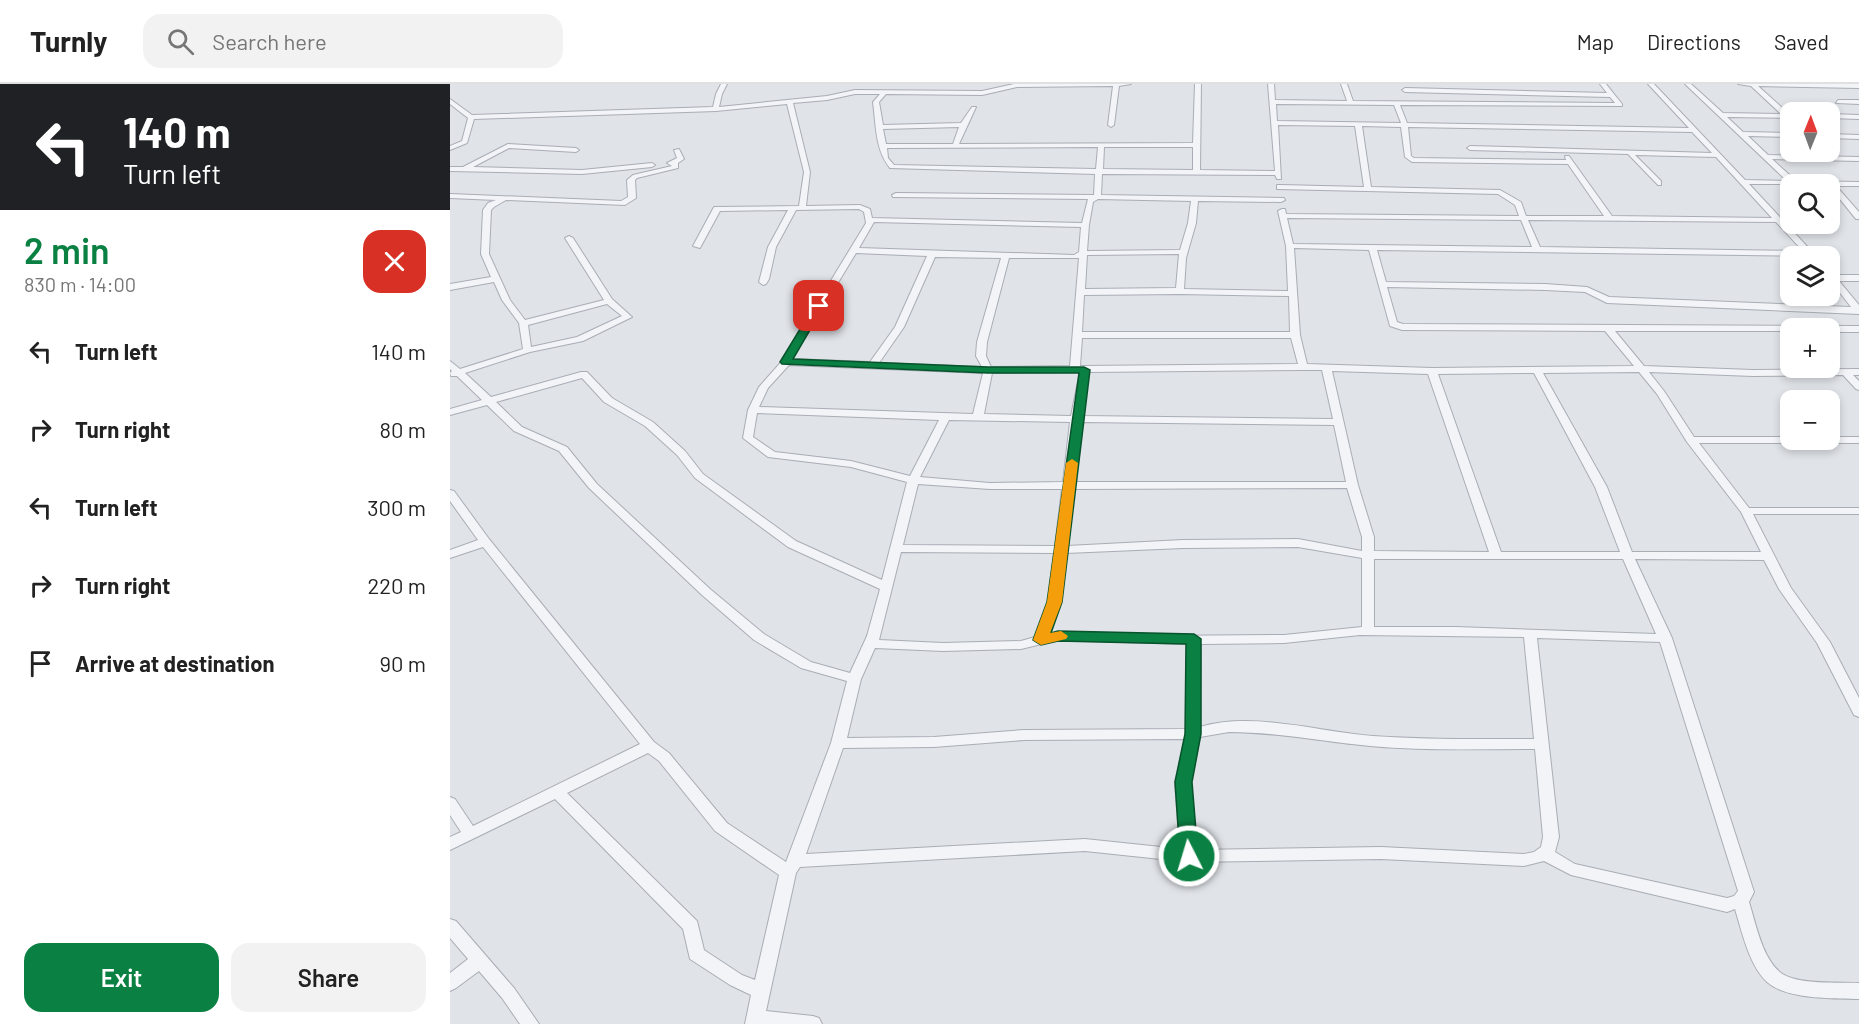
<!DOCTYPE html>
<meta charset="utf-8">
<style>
:root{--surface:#fff;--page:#f2f2f2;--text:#222;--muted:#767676;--line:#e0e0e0;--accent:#0b8043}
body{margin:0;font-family:Barlow,sans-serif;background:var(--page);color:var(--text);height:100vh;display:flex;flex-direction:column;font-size:22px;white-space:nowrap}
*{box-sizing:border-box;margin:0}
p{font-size:20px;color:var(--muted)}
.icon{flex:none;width:33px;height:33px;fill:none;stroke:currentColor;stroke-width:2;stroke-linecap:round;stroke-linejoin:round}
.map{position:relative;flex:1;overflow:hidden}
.side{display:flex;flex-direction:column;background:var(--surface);width:450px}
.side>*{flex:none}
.banner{background:#202124;color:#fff;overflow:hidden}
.needle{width:39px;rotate:1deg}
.buttons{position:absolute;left:1330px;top:18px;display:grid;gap:12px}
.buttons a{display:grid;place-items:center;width:60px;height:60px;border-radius:12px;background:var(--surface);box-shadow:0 3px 9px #0003;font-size:30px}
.pin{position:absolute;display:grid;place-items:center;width:51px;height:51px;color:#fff;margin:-26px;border-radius:12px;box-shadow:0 3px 9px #0006}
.me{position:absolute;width:66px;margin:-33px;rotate:355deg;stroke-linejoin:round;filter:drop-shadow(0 0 4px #0008)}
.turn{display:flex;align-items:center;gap:21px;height:126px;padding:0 24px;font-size:27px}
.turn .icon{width:78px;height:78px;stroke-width:2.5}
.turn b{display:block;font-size:42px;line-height:51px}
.round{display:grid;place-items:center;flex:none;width:63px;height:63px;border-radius:18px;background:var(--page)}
.summary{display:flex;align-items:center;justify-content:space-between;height:102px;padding:0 24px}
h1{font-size:36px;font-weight:600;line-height:45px;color:var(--accent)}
.cta{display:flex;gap:12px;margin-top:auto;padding:12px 24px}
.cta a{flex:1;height:69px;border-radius:18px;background:var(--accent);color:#fff;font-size:24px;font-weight:600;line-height:69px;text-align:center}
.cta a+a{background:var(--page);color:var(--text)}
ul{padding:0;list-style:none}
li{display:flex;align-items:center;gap:18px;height:78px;padding:0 24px}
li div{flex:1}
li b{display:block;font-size:22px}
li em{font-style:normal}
header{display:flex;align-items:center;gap:36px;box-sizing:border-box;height:84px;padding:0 30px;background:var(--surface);border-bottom:2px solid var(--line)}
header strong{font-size:28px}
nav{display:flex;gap:33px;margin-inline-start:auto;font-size:21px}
.search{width:420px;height:54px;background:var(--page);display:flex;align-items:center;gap:15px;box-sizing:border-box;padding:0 21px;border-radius:18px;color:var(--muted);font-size:22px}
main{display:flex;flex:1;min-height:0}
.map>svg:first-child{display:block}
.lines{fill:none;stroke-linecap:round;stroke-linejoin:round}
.minor-casing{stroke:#a9adb5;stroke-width:2}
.minor{fill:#f2f4f7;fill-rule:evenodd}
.route{fill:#0b8043;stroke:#07532c;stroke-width:1.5}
.slow{fill:#f59e0b}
</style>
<header>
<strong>Turnly</strong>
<div class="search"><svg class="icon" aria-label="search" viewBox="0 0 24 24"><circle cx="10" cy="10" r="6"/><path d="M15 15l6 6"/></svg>Search here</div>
<nav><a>Map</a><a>Directions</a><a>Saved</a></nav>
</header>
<main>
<section class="side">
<div class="banner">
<div class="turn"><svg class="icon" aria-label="left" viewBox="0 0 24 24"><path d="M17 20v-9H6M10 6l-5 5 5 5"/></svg><div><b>140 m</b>Turn left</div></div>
</div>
<div class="summary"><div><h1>2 min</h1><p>830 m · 14:00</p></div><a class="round" style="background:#d93025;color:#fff"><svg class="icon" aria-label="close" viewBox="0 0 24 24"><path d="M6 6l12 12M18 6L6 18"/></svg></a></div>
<ul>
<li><svg class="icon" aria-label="left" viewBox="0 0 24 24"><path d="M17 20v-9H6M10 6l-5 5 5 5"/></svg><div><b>Turn left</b></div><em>140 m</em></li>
<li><svg class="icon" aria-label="right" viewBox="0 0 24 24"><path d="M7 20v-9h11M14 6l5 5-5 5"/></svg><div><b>Turn right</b></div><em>80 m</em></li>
<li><svg class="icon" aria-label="left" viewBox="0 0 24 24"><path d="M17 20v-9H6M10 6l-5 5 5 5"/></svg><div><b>Turn left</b></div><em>300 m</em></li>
<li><svg class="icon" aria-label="right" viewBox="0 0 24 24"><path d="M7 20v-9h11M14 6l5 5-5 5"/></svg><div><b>Turn right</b></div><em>220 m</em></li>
<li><svg class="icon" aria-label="arrive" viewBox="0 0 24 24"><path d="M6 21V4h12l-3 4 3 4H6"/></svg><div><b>Arrive at destination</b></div><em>90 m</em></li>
</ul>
<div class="cta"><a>Exit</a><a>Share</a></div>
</section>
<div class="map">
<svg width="1409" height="940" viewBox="0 0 1409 940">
<rect width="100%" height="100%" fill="#e0e3e8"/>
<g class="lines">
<defs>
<g id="minor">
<path d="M271,0H277L272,10L269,23L377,12L405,6L532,7L564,0H681L669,2L664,41L661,43L658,41L663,2L567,3L532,11L436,10L429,18L433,41L511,39L522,23H526L509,60L743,59L745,0H751L750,86L825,87L818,0H824L825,16L897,17L891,0H897L903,17L1165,19L1160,13L955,8L952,6L955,4L1157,9L1150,0H1156L1172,20V22L950,21L957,39L1239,44L1198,0H1204L1295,96L1337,97L1235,0H1241L1273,29L1331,30L1301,2L1288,0H1409V4L1308,2L1339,30H1341V34L1277,33L1293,48L1341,49V53L1298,52L1318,71L1409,73V77L1322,75L1346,97L1409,98V102H1386L1409,128V135H1406L1380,103V100H1299L1366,172L927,166L936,198L1095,200L1137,203L1159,213L1401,223L1380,196V188L1386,191H1409V197H1389L1409,221V230L1157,219L1135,208L1095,206L937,203L947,238L953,240L1409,242V248H1380V244H1341V247H1165L1194,282L1303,286L1409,285V291H1403L1409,297V306L1406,305L1393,291L1303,292L1199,288L1214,307L1244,353H1341V356H1380V353H1409V359H1249L1299,424H1409V430H1303L1341,504L1380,558L1409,614V633L1404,631L1367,559L1329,505L1314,476L1185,475L1222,554L1304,808L1299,818C1306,840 1312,874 1331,889C1347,901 1389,898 1409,899V915C1384,914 1337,916 1317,898C1299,881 1292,848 1285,825L1277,828L1121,791L1094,777L1074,782L931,775L739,778L635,767L350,783L346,789L316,927L363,932L369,934L372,940H295L301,911L280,901L240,875L233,845L105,715L0,766V753L11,748L0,731V713L5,715L23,742L190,660L33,463L0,474V466L28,456L0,417V406L4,407L39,455L204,658L219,669L277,739L336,778L381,659L397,597L351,584L304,556L252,511L139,404L109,367L64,347L37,321L0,331V325L32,316L7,292H1L0,289L2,287L0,285V277L10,285L73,265L69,239L52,216L44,198L0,206V200L41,193L31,170L33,126L38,119L46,116L0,114V110L171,117L178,113L177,96L183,91L222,82L217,79L227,74L224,66L229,65L234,75L228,79V84L187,94L185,96L186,114L175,121L56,116L44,123L41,126L39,170L60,216L75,236L154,216L115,154L119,152L123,154L162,215L182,233L133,257L80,268L15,289L41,313L131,288H137L162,314L203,338L235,367L253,390L346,457L432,496L457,398L401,383L318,373L293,354L298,326L309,303L332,277L416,139L414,128L409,125L346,126L326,163L319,195L316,200L313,201L309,198L318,163L338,126L270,127L250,164L243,162L264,123L349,122L354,88L337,20L266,27L24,35L17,59L0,66V62L12,57L18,34L0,20V15L22,31L263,23L266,10ZM405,10H430L423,18C426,40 425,66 440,84L645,90L644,111L446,109L442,111L443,113L638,115L632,139L422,134L420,125L410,121L356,122L360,88L343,19L377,16ZM826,20L944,21L951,39L827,37ZM828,41L905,42L914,103L830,101H827V105L1048,110L1065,121L1069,132L836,130L835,125H832L828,127L836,162L838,207L734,205L736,174L746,139L748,117L831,118L835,116L834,114L651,111L652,90L825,91L827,95H831ZM912,42L951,43L955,73L962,78L1118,80L1154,132H1076L1071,118L1050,106L921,103ZM509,43L503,60H436L433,45ZM958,43L1242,48L1262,69L1020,62L1017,64L1020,66L1178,70L1208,101H1211V97L1185,71L1266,73L1322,134L1162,132L1119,72H1115L1116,76L964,74L961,72ZM648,63L646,85L444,81L438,74L437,64ZM654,63H743V86L653,85ZM648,115L741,117L738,139L730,166L637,167L639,141L643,118ZM837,134L1071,136L1082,163L843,160ZM1078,136L1326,138L1353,167L1090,163ZM424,138L631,143L629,168L624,171L409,164ZM844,164L919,166L940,242L952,246L1155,247L1184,282L982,284L857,280L850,251ZM406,169L477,172L445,243L420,278L342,275ZM729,170L726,204L635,205L637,171ZM485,173L551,174L527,258L526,272L532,283L429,279L454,243ZM559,174H629L620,282L541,283L536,272L537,258ZM730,210L839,212L840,248H632L634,211ZM157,220L172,232L127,253L81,263L78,241ZM632,254H841L848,280L630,282ZM339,281L533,289L523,330L309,323L318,304ZM853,286H872L883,335L632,332L639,288ZM882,287L978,290L1039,468L924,467V453L908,401ZM622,288H630L621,332L534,330L542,289ZM1189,288L1207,310L1237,358L1291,428L1311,468H1182L1157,403L1093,289ZM1084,289L1145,403L1170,468H1051L988,290ZM132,294L154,318L195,342L227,371L245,394L338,463L430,505L417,552L400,589L361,578L314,550L260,505L147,400L117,363L72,343L46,318ZM307,329L489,336L460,392L401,377L325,368L303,353ZM499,336L620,338L613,398L540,399L470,393ZM631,338L884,341L896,398H624ZM468,400L540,405H612L605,462L453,461ZM897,404L912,453V467L848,455L733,456L617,462L623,405ZM848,463L912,474V543L834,551L699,552L608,548L600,550L610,518L616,469L733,464ZM451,468L604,469L598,518L585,553L571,557L493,559L429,556ZM924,475H1173L1206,550L1006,543H924ZM910,551L1074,553L1084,655C1030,655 977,656 923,652C869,648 803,627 750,643L751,560L834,559ZM1087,554L1210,558L1288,807L1284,812L1277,814L1125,780L1105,768L1109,753ZM608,556L737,560L736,645L574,646L484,653L397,654L411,595L425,564L493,567L571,565ZM779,648C827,648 873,658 920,662C975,667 1030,665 1085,665L1093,753L1091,763L1084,768L1074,770L931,763L746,766L741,698L750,653ZM735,655L725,698L730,765L635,755L356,770L393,664L484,663L574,656ZM198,669L209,677L265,747L329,791L305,896L292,891L254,866L247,837L117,709Z"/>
<path d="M1388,16H1409V20L1386,19Z"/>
<path d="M1380,30L1409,31V35L1380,34Z"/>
<path d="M1380,50L1409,51V55L1380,54Z"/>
<path d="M58,60L126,64L129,66L126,68L59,64L23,83L132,86L202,79L205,81L202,83L132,90L0,87V83H13Z"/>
<path d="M0,835L6,837L64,904L89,940H70L52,914L29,887L6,904L0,907V889L18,875L0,854Z"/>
</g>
</defs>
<use href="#minor" class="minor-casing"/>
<use href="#minor" class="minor"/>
</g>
<path class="route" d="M366,219L374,222L343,275L538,283H634L640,286L612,518L601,549L608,547L744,550L751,555V650L742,698L748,772L746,777L739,779L733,777L730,772L725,698L735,650L736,560L608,557L591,561L583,556L597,518L629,289H538L332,280L330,278Z"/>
<path class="slow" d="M622,375L628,379L612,518L600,549L611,547L618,552L616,555L591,561L583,556L597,518L616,379Z"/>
</svg>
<div class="buttons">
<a><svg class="needle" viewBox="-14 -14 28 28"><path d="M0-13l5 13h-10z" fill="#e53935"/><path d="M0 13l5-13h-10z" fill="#767676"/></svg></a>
<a><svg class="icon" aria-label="search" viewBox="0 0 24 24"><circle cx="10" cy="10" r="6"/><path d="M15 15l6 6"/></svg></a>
<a><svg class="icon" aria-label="layers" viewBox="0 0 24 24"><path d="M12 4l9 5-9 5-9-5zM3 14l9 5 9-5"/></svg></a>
<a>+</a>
<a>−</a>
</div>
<div class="pin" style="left:369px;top:222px;background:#d93025"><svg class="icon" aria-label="arrive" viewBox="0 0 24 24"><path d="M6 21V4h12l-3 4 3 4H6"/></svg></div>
<svg class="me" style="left:739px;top:772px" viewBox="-20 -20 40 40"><circle r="17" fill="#0b8043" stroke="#fff" stroke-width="3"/><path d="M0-11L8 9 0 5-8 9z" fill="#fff"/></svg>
</div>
</main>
